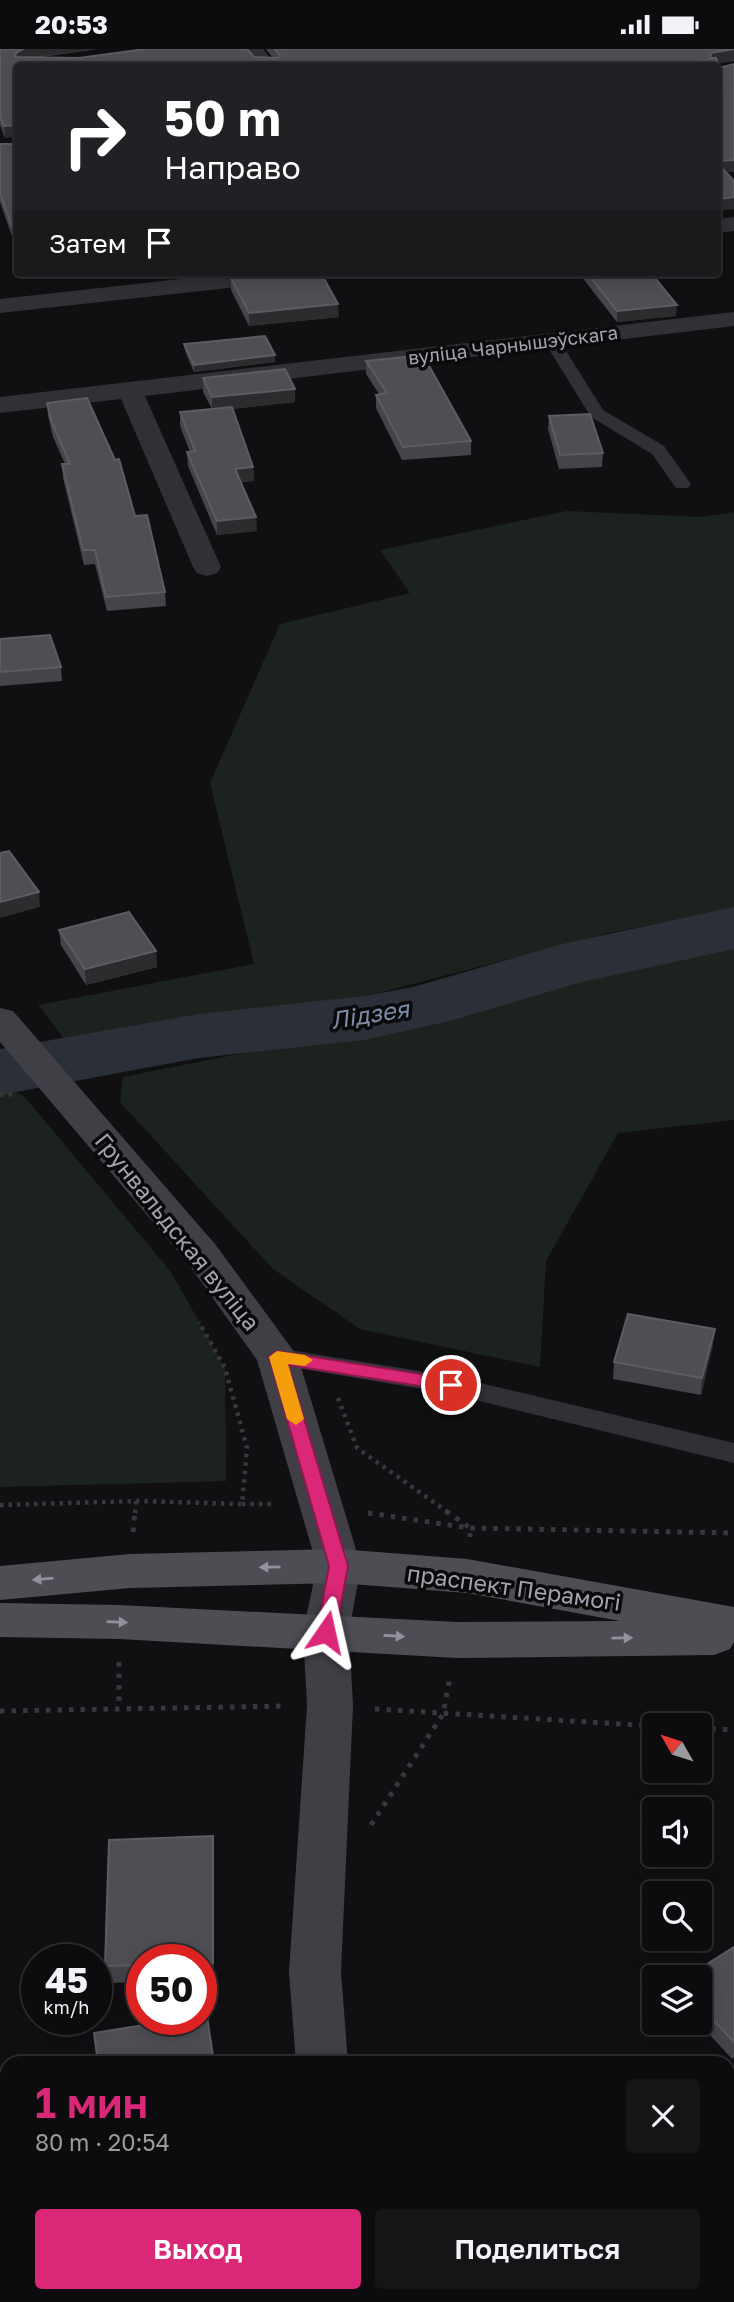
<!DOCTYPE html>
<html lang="ru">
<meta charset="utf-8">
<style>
:root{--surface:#0c0b0d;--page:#151416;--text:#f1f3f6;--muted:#9a9b9d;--line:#2c2b2e;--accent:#db2777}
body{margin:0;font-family:"Golos Text",sans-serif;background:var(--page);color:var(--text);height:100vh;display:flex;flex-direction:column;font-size:26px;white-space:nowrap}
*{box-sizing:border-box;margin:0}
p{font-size:23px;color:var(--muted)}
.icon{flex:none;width:38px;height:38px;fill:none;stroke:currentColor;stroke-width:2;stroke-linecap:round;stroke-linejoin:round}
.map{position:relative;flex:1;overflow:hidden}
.details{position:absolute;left:0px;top:2007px;width:735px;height:247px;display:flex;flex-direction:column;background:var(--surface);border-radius:21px 21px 0 0;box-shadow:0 4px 18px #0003,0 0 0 2px var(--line)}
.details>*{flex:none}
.top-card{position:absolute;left:14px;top:14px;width:707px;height:214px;border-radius:7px;box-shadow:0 4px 18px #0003,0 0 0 2px var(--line);background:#202124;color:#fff;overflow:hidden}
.needle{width:46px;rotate:309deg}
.tools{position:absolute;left:642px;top:1664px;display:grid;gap:14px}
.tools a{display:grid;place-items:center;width:70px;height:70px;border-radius:7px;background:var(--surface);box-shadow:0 4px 18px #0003,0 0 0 2px var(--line);font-size:35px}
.speed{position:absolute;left:21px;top:1895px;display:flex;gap:14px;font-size:35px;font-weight:700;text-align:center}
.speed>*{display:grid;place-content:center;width:91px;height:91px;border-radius:50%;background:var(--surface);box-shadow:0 4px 18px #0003,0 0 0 2px var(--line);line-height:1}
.speed small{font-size:18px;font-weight:400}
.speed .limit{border:10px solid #d22;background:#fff;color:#111}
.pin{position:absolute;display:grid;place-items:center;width:60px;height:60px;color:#fff;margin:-30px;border:4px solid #fff;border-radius:50%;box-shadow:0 2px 7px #0007}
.me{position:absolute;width:77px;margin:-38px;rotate:11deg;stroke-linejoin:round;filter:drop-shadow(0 0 5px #0008)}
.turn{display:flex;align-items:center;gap:24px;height:147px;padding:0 35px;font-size:32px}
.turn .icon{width:91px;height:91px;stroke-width:2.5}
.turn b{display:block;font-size:49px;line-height:60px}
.then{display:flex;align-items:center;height:66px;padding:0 35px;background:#0003;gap:14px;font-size:26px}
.round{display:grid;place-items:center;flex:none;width:74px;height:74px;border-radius:7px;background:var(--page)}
.head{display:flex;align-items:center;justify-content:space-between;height:119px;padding:0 35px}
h1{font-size:42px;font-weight:600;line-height:52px;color:var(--accent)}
.primary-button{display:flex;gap:14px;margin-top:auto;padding:14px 35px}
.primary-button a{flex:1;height:80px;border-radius:7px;background:var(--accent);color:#fff;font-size:28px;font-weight:600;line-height:80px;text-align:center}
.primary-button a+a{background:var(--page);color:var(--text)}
.status{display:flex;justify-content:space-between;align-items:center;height:49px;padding:0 35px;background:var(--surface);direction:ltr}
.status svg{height:19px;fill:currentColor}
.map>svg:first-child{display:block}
.green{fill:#1c231e}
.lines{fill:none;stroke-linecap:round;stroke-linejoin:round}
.river{fill:#2b2f37;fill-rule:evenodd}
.path-far1{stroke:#37373c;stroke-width:4.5;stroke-dasharray:3.5 5;stroke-linecap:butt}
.path{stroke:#37373c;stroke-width:5;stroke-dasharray:4.5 7;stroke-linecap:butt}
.lane{fill:#313135;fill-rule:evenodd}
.street{fill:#313135;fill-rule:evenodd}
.secondary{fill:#3f3f45;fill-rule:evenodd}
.primary{fill:#4d4d54;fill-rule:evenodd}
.wall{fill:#45444a}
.shaded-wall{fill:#2c2b2e}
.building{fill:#4f4e55;stroke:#5c5c63;stroke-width:2}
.oneway{fill:#91929e}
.route{fill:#db2777;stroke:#8e194d;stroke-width:2}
.slow{fill:#f59e0b}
.labels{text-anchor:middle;stroke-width:7;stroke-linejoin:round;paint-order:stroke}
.far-street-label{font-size:19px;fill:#a2a3b0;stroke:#0b0a0b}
.street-label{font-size:23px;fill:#a2a3b0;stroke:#0b0a0b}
.water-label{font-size:24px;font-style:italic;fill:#7b8ba9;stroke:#0b0a0b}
</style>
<div class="status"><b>20:53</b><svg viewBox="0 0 49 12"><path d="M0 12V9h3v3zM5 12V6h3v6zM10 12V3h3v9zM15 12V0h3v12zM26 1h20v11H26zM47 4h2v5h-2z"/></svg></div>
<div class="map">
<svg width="734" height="2253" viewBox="0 0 734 2253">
<rect width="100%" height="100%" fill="#100f11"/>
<g class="green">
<path d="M567,462L701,468L734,463V859L609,884L374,945L103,995L70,997L38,956L254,915L210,734L280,575L410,544L380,501Z"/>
<path d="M734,894V1071L618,1084L546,1212L540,1318L360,1280L273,1220L120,1053L123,1028L398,973L636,911Z"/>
<path d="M0,1036L24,1047L171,1223L225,1319L226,1432L0,1438Z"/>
</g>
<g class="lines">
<path class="river" d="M734,858V900L578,934L450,972L364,991L199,1009L0,1046V1000L199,965L364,947L413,938L562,895Z"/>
<g class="path-far1">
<path d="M0,1046L17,1045"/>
<path d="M338,1349L357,1399L449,1464"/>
<path d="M242,1455H276"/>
<path d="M0,1456L136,1452L242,1455L247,1399L225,1319L199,1273"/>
<path d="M135,1464L136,1452"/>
</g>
<g class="path">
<path d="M446,1462L470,1479V1488"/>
<path d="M368,1464L470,1479L734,1484"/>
<path d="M133,1483L135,1462"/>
<path d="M119,1613V1659"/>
<path d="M375,1660L654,1677"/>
<path d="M0,1662L286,1657"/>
<path d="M700,1679L734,1681"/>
<path d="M371,1776L443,1665L450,1628"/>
</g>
<g class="lane">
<path d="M552,287L558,289L603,361L664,397L691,435L688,439H676L652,405L591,368L544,292Z"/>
<path d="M277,1299L451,1327L734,1394V1414L451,1345L268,1314L264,1308L268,1302Z"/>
</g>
<g class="street">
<path d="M242,0H263L278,18H256Z"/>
<path d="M734,168V182L718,184V170Z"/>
<path d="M235,224H314L311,229L302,231L0,264V250Z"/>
<path d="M734,263V277L145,347L221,518L217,524L207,527L197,524L193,518L121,350L0,364V348Z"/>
<path d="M734,2141V2193L728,2195V2143Z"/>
<path d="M585,2247H647L645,2253H583Z"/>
</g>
<g class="secondary">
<path d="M0,959L13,962L215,1195L298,1308L361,1517L349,1583L353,1656L341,1923L348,2014H296L289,1923L307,1656L303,1583L317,1517L257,1311L187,1213L0,993Z"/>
<path d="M313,2247H369L370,2253H314Z"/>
</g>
<path class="primary" d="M339,1500L467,1510L734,1558V1593L730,1600L714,1606L457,1609L119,1590L0,1588V1554L119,1556L457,1573L620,1572L467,1544L339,1534L130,1539L0,1551V1517L130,1505Z"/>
</g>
<g class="wall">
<path d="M0,0H98L34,9H273L266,0H734V12L718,14L726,123L718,162V18H18V87L5,89L0,76Z"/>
<path d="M0,95H17L15,196L0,153Z"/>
<path d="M581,224H651L676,267L617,273L581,227Z"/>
<path d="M231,229L339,268L249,277L231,241Z"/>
<path d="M184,295L275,306V313L194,323L185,302Z"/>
<path d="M366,312L471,392V406L402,411L376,359V346L379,345L366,325Z"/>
<path d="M203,329L295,340V353L232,360L253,418L254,432L241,433L257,482L217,486L188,417L187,403H190L180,377V363L212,360L203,343Z"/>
<path d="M47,354L135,467L165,543L166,557L107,562L95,515L84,516L63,429L62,415H65L53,388L48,367Z"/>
<path d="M549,367L603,404L602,418L559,420L548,380Z"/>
<path d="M0,590L61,618L62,632L0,637Z"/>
<path d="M59,881L156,902L157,918L86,936L61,896Z"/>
<path d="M713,1296L701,1346L613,1330L614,1313Z"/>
<path d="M214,1804V1930L201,1931V1911H142V1933L107,1934L105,1917Z"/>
<path d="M734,1898V2008L732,2010L699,1974H700V1928Z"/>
</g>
<g class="shaded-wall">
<path d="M23,0H98L28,9L15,8L16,4Z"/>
<path d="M734,0V11L711,15L710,9L711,4Z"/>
<path d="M17,76L18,87L5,89L4,77Z"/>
<path d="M734,111V123L718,124V112Z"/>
<path d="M734,148V160L718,162V150Z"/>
<path d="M14,183H18V195L15,196Z"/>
<path d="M338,255L339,268L249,277V264Z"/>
<path d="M677,256L676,267L617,273V262Z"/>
<path d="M275,306V313L194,323V316Z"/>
<path d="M295,340V353L212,362V348Z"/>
<path d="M253,418L254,432L236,433L235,420Z"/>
<path d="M256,468L257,482L217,486V472Z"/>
<path d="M39,843L40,858L0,869V853Z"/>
<path d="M156,902L157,918L86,936L85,920Z"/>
<path d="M715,1280L713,1296L701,1346L702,1329Z"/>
<path d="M213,1787L214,1804V1930L213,1914Z"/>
</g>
<g class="building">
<path d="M0,0H23L16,4L15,8L79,9L145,0H247L254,8L278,9L280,7L275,0H734L711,4L710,9H716L719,19L734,15V111L718,112V18H18V76L4,77L0,67Z"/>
<path d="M18,94V183H14L0,144V95H17Z"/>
<path d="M718,115L734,132V148L718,150Z"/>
<path d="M273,224H321L338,255L249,264L231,229Z"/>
<path d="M587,224H651L677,256L617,262Z"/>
<path d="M265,287L275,306L194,316L184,295Z"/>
<path d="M423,306L471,392L403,398L376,346L387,344L366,312Z"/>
<path d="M285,320L295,340L212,348L203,329Z"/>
<path d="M87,349L115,411L119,410L135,467L147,466L165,543L106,548L95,501H83L62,415H70L52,374L47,354Z"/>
<path d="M232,358L253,418L235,420L256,468L217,472L187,403L195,402L180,363Z"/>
<path d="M590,365L603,404L560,406L549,367Z"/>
<path d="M50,586L61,618L0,623V590Z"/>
<path d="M9,802L39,843L0,853V804Z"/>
<path d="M129,863L156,902L85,920L59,881Z"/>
<path d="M628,1265L715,1280L702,1329L614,1313Z"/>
<path d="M213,1787V1914H201V1911H142V1916L105,1917L109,1791Z"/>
<path d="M734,1898V1993L700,1957V1928H687Z"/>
<path d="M201,1967H207L214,2014H98L94,1984L181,1970H201Z"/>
<path d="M187,2247H263L264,2253H188Z"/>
</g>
<defs><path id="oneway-solid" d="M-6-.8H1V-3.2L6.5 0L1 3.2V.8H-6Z" transform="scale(1.75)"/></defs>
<g class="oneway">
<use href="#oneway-solid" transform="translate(270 1518) rotate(179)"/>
<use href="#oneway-solid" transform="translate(43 1530) rotate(175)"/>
<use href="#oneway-solid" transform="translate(117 1573) rotate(2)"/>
<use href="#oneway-solid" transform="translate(394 1587) rotate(4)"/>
<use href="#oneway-solid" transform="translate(622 1589) rotate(-1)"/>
</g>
<path class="route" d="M277,1302L451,1330L459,1336L451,1342L288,1316L348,1517L336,1583L333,1588L326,1590L320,1588L317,1583L329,1517L269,1308Z"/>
<path class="slow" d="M277,1302L305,1306L313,1311L305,1317L288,1315L304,1370L296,1376L287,1370L269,1308Z"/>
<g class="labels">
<g class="far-street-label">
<text transform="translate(513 296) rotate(-7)" y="7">вуліца Чарнышэўскага</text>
</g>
<g class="street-label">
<text transform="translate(177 1183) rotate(51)" y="8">Грунвальдская вуліца</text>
<text transform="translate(514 1539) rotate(8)" y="8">праспект Перамогі</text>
</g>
<g class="water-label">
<text transform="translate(370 966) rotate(-9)" y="8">Лідзея</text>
</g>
</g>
</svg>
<div class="tools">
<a><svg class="needle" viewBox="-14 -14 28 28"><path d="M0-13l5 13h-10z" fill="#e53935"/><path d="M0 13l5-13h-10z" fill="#9a9b9d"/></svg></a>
<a><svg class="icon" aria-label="sound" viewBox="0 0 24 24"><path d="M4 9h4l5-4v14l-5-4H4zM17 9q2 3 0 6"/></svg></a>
<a><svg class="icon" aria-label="search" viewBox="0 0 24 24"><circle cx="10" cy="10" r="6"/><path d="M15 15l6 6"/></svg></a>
<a><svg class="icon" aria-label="layers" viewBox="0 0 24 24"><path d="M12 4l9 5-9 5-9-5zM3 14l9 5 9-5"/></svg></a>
</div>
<div class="speed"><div>45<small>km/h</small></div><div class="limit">50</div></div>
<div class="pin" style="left:451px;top:1336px;background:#d93025"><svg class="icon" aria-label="arrive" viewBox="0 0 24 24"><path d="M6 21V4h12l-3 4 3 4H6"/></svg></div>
<svg class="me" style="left:326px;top:1583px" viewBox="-20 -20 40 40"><path d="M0-17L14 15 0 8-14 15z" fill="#db2777" stroke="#fff" stroke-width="4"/></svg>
<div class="top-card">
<div class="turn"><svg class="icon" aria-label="right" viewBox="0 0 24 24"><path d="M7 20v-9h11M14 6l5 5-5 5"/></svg><div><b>50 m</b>Направо</div></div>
<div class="then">Затем<svg class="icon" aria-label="arrive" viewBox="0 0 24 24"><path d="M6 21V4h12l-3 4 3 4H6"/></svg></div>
</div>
<section class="details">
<div class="head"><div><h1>1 мин</h1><p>80 m · 20:54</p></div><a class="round"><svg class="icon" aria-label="close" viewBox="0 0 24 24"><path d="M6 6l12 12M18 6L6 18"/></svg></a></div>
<div class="primary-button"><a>Выход</a><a>Поделиться</a></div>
</section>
</div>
